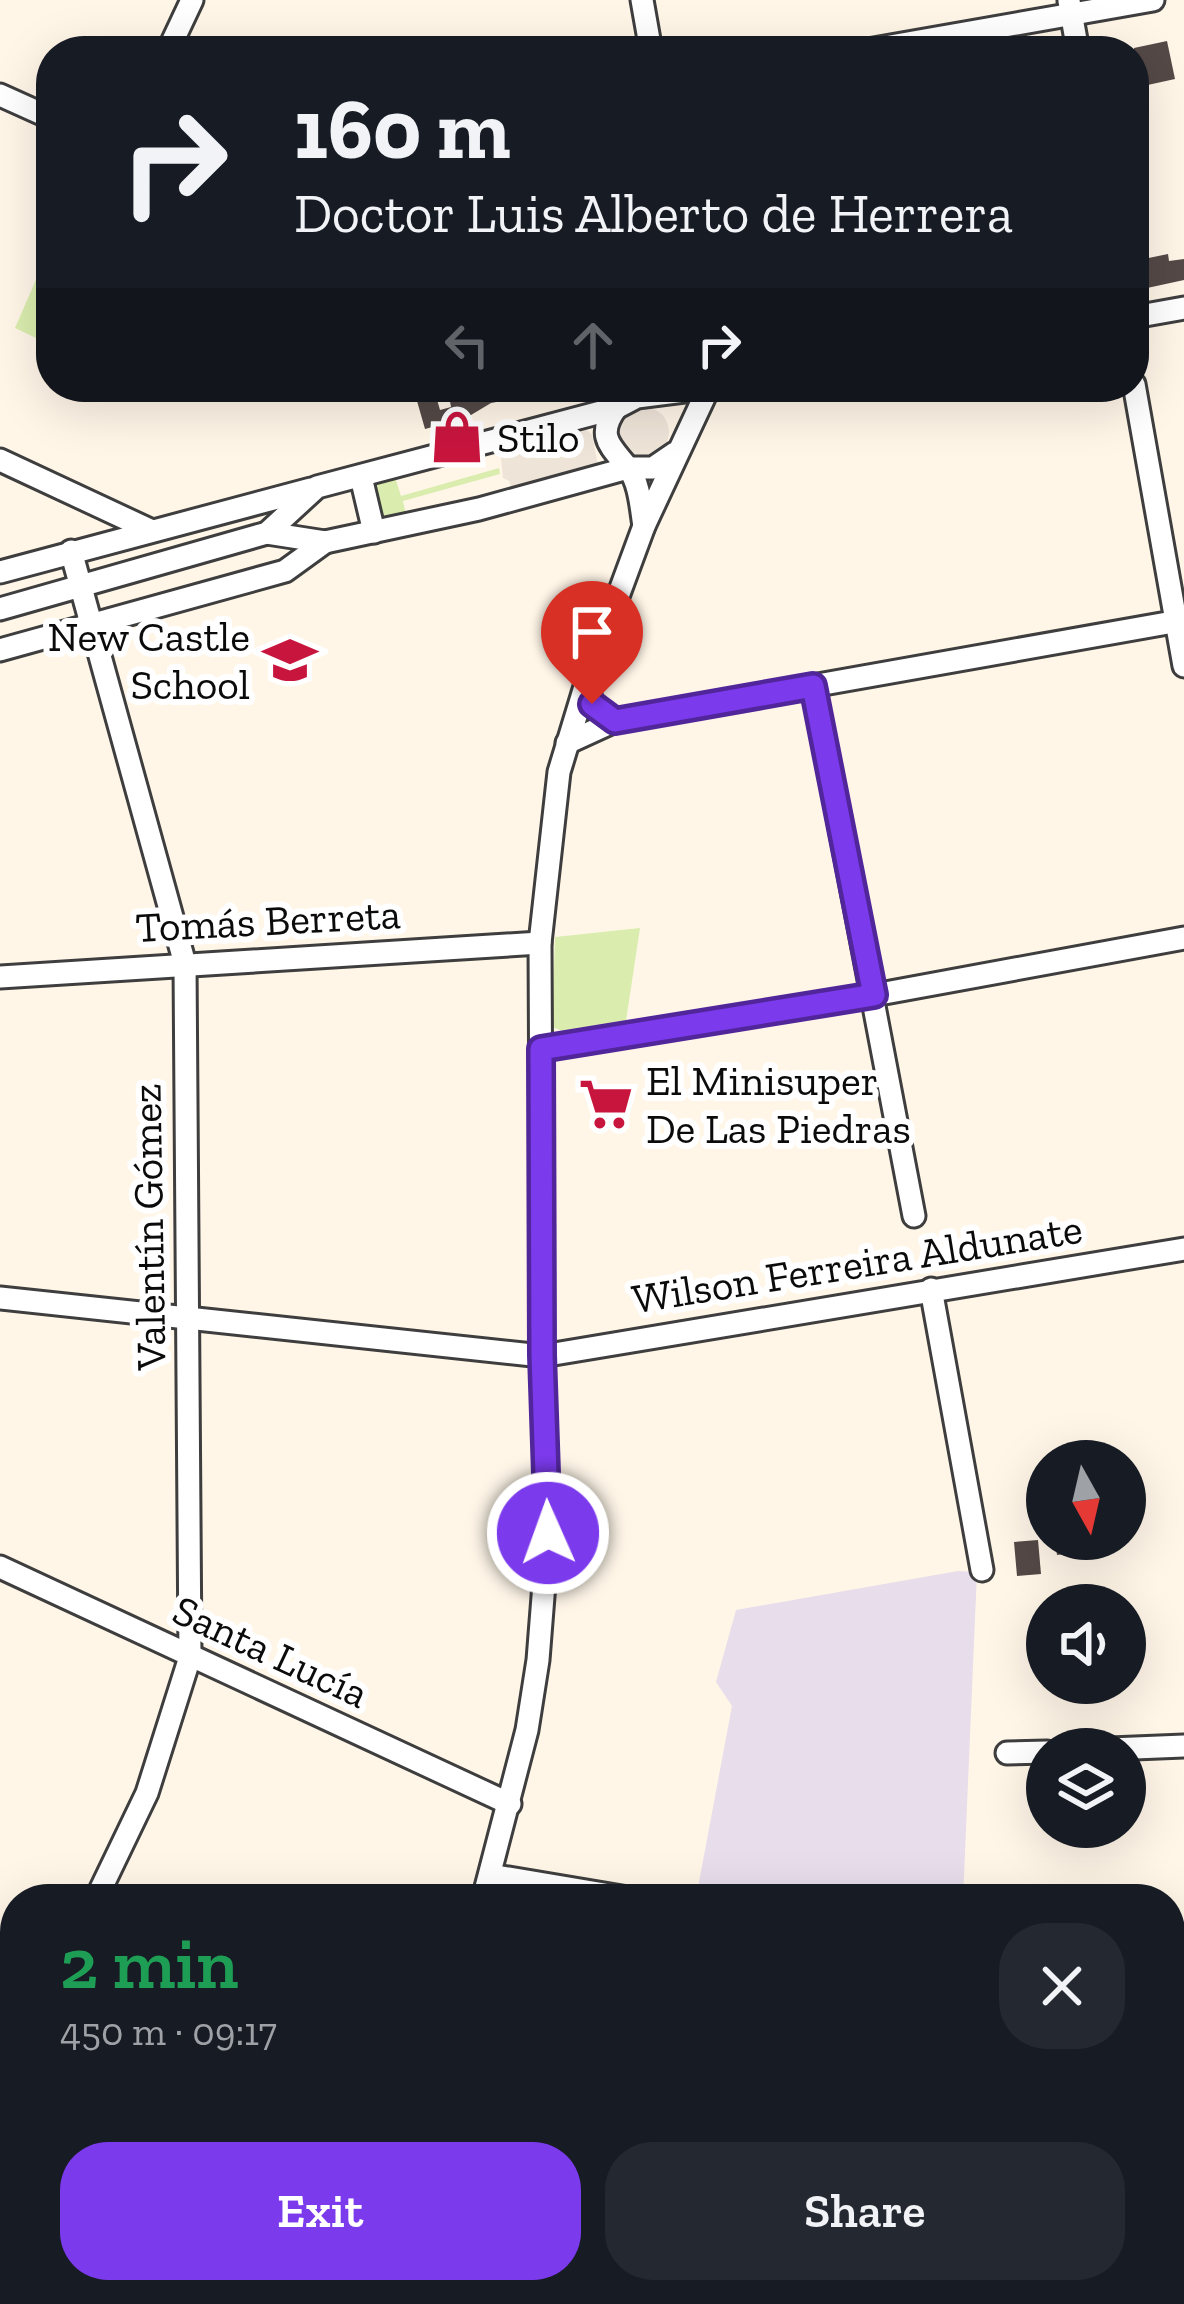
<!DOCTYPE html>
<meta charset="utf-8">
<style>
:root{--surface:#171b24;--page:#242831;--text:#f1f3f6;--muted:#9ea1a6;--accent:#7c3aed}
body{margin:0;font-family:"Zilla Slab",serif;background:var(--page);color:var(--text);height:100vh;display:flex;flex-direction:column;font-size:45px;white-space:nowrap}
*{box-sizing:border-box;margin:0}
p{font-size:39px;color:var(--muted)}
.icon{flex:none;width:66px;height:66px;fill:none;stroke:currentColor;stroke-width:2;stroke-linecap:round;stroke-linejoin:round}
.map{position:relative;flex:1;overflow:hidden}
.details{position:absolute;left:0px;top:1884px;width:1185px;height:420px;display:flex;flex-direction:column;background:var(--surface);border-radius:48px 48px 0 0;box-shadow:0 12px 48px #0002}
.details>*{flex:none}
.guide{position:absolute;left:36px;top:36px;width:1113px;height:366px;border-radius:48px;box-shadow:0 12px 48px #0002;background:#171b24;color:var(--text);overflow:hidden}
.needle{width:78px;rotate:172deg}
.tools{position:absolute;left:1026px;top:1440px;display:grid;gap:24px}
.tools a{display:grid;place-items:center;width:120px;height:120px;border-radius:50%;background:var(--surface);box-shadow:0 12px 48px #0002;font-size:60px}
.pin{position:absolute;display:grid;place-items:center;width:102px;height:102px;color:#fff;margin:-123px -51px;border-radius:50% 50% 50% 0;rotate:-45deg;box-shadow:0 0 12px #0007}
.pin .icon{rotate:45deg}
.me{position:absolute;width:132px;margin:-66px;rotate:358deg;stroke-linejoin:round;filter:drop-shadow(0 0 9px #0008)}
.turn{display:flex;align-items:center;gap:42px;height:252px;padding:0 60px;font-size:54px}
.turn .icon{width:156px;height:156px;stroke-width:2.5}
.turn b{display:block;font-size:84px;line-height:102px}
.lanes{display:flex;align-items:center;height:114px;padding:0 60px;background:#0003;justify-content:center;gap:60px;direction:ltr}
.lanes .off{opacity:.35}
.round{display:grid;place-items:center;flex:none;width:126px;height:126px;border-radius:48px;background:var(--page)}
.summary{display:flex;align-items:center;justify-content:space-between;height:204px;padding:0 60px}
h1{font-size:72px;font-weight:600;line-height:90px;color:#1e9e55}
.action{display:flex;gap:24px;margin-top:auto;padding:24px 60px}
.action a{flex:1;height:138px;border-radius:48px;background:var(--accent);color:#fff;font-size:48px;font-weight:600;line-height:138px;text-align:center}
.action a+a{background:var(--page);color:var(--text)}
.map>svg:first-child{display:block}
.industrial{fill:#e7ddeb}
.green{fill:#daedae}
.plaza{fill:#efe4d8}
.building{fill:#544946}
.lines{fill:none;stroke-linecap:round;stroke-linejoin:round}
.minor-casing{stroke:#3e3e3e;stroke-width:27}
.minor{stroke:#fff;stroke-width:21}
.route-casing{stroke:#51269a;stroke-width:30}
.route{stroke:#7c3aed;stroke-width:21}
.labels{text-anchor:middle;stroke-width:12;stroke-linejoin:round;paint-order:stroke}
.poi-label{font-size:42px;fill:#0b0b0b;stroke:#fff;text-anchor:start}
.street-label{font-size:42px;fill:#0b0b0b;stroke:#fff}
</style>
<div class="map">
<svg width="1184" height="2304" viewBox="0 0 1184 2304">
<rect width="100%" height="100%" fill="#fff6e8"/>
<path class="industrial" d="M958,1571L977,1572L963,1899H730L697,1893L732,1706L716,1682L736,1610Z"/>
<g class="green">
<path d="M51,245V345L15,328Z"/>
<path d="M499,468L500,474L403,501L406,515L379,520L372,483L391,477L396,480L401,496Z"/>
<path d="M640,928L626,1021L565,1032L552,1027L555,937Z"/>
</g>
<g class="plaza">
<circle cx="644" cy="432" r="25"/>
<path d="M586,429L592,435L598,465L594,471L513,492L509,481L503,478L500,450Z"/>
</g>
<g class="building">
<path d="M1167,41L1175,79L1134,88V48Z"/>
<path d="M1168,254L1169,261L1184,259V280L1138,290L1134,261Z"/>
<path d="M461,387H555L554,391L491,403L466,418L425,429L417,401L436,396L440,410L451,407L448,390Z"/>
<path d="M1055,1539H1082L1084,1552L1057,1555Z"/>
<path d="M1038,1540L1041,1574L1017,1576L1014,1542Z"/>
</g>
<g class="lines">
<defs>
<g id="minor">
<path d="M642,0L651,51"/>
<path d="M1069,1L1078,51"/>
<path d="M168,51L192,0"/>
<path d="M862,51L1153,0"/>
<path d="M0,95L51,118"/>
<path d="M1134,317L1184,308"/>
<path d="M1134,384L1184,666"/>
<path d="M602,387L616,408"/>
<path d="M616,408C595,437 612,447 628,468C640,483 641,509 644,526"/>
<path d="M0,460L150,530"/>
<path d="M361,477L374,532"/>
<path d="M267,533L325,542L479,509L628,468H653L675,453"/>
<path d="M71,551L185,964L190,1657L147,1793L96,1899"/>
<path d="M0,572L311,489"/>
<path d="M0,609L267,533L317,487L616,408L637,397L716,387"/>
<path d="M0,650L285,571L325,542"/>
<path d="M587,680L592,704L615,721L1184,620"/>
<path d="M813,686L914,1216"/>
<path d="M567,743L615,721"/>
<path d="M0,977L540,943"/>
<path d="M541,1049L874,995L1184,938"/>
<path d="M931,1289L982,1570"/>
<path d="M0,1298L542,1356L1184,1249"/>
<path d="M0,1567L510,1804"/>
<path d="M1110,1749L1184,1746"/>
<path d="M1007,1753L1047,1752"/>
<path d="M490,1875L634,1899"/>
<path d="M483,1899L527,1730L538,1660L548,1533L542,1356L540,943L559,772L587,680L644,526L709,387"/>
<path d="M0,1962L15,1970"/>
<path d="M1170,1989L1184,1992"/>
<path d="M0,2099L15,2067"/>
<path d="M1170,2191L1184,2194"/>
<path d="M378,2304L382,2289"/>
</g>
</defs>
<use href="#minor" class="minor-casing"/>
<use href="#minor" class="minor"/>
</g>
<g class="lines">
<defs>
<path id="route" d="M548,1533L542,1355L541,1049L874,995L813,686L615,721L592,704"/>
</defs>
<use href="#route" class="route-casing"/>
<use href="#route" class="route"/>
</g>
<defs>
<symbol id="shop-bare" viewBox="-9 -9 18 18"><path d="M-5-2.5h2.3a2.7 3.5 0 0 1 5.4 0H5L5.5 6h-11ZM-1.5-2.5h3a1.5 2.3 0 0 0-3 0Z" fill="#c8153e" stroke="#fff" stroke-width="2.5" paint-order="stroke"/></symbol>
<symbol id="school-bare" viewBox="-9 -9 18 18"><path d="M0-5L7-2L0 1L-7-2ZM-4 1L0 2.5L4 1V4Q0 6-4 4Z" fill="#c8153e" stroke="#fff" stroke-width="2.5" paint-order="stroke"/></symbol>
<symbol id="supermarket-bare" viewBox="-9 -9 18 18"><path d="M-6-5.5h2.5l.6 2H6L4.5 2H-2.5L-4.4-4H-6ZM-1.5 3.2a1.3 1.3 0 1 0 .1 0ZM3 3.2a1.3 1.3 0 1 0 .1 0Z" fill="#c8153e" stroke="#fff" stroke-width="2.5" paint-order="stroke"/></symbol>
</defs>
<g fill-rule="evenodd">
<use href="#shop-bare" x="419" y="399" width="76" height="76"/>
<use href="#school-bare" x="252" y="622" width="76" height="76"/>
<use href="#supermarket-bare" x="568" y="1066" width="76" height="76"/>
</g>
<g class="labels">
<g class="poi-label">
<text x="497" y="452">Stilo</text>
<text x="250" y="651" text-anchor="end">New Castle<tspan x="250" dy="48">School</tspan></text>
<text x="646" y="1095">El Minisuper<tspan x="646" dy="48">De Las Piedras</tspan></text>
</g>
<g class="street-label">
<text transform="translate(268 920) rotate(-3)" y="15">Tomás Berreta</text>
<text transform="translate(148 1227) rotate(-91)" y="15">Valentín Gómez</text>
<text transform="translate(857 1263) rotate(-9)" y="15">Wilson Ferreira Aldunate</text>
<text transform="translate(271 1651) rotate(25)" y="15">Santa Lucía</text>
</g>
</g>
</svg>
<div class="tools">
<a><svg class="needle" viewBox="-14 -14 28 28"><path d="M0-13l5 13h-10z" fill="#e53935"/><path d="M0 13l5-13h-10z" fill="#9ea1a6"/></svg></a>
<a><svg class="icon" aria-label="sound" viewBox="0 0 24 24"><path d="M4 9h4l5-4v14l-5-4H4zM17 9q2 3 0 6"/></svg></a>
<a><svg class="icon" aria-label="layers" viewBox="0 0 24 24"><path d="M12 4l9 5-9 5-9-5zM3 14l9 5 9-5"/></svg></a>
</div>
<div class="pin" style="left:592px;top:704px;background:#d93025"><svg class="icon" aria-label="arrive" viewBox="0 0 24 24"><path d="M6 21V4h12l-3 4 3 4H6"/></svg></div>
<svg class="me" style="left:548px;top:1533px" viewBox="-20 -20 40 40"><circle r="17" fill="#7c3aed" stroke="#fff" stroke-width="3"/><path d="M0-11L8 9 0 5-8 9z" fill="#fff"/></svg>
<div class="guide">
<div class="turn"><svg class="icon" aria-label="right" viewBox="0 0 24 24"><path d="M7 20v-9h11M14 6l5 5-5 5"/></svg><div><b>160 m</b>Doctor Luis Alberto de Herrera</div></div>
<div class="lanes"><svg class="icon off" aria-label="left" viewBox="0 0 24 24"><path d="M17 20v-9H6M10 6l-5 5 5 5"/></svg><svg class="icon off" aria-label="ahead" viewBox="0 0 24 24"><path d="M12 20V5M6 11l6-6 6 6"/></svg><svg class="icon" aria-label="right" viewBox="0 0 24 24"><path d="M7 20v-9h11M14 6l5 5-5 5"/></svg></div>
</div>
<section class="details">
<div class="summary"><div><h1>2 min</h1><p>450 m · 09:17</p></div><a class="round"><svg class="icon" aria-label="close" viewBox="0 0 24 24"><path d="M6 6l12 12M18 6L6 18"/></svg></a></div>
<div class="action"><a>Exit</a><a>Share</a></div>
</section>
</div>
